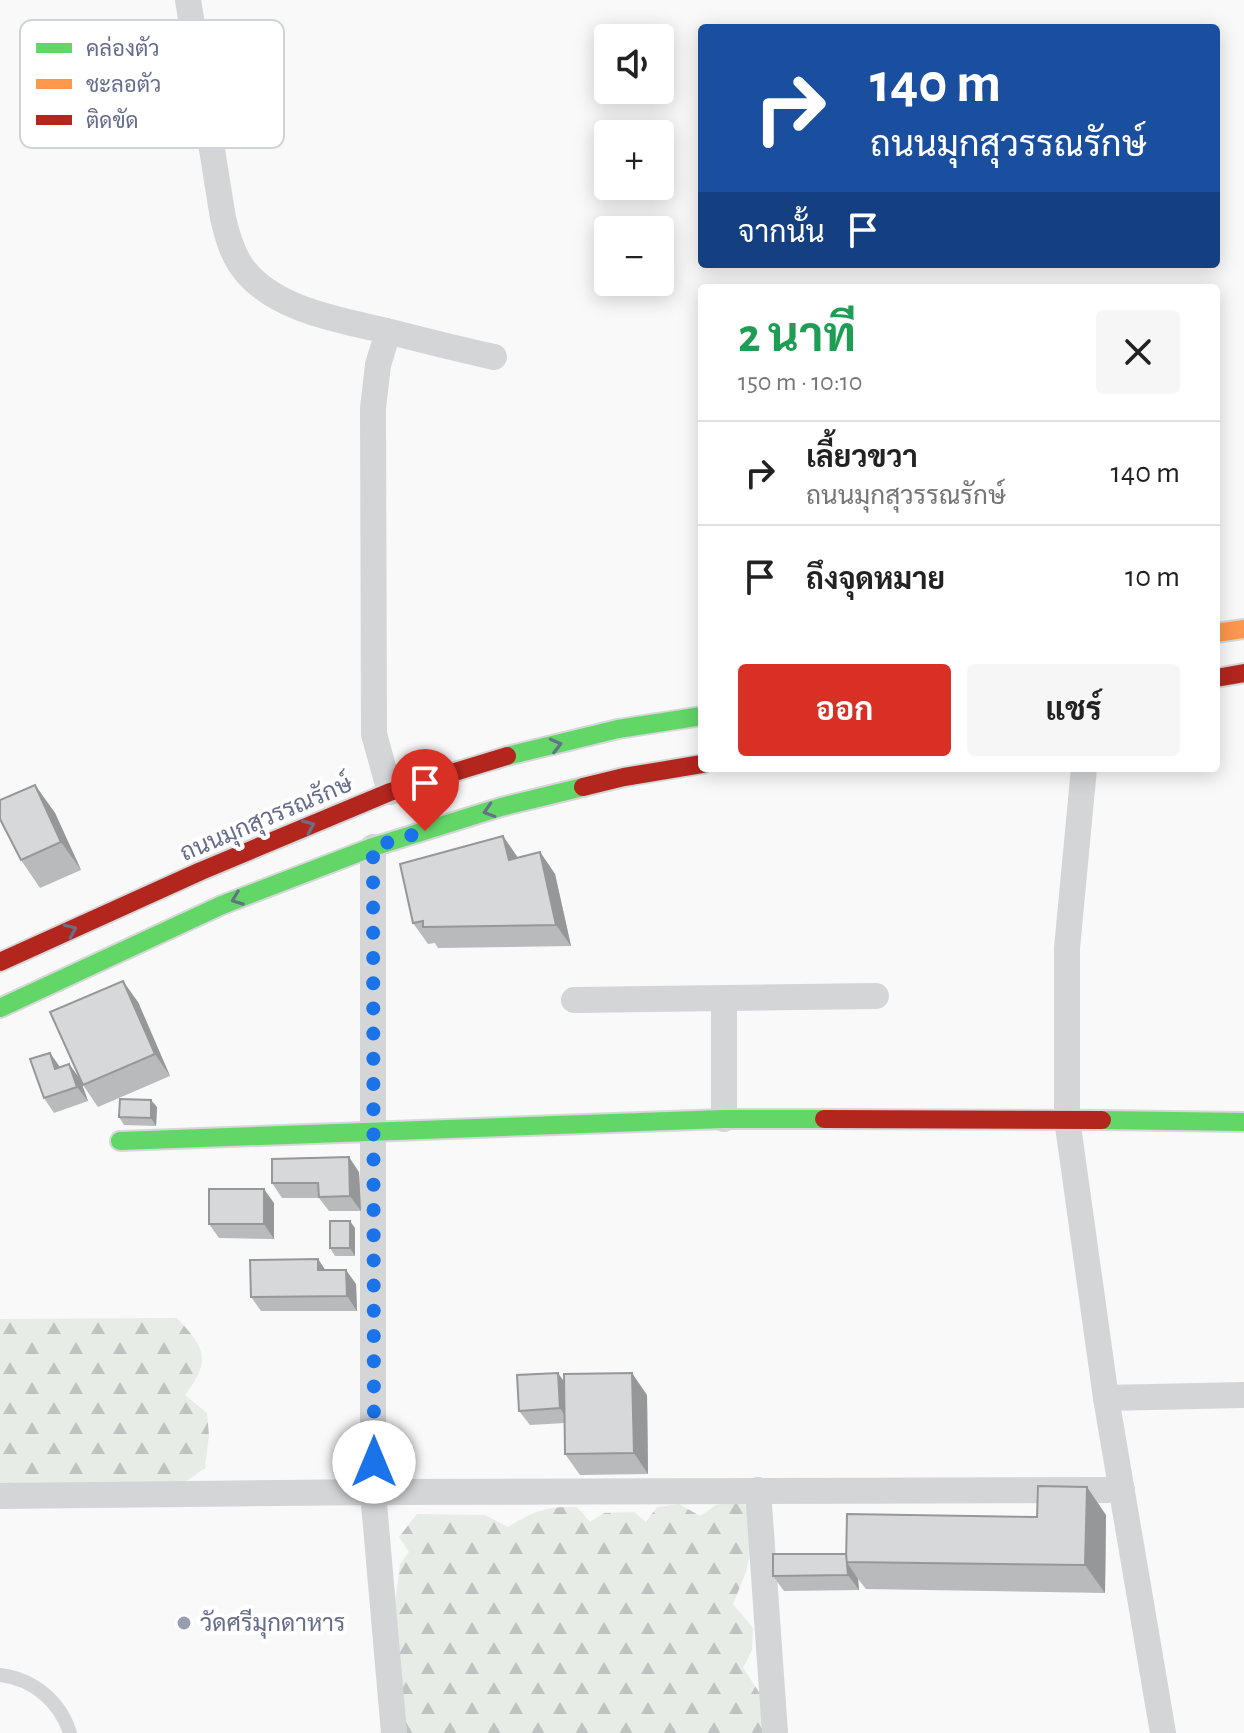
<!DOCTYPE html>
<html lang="th">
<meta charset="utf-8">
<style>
:root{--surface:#fff;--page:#f6f6f6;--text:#222;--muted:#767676;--line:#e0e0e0;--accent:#d93025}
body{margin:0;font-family:"Alegreya Sans",Sarabun,sans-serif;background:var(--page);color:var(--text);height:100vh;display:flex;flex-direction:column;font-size:30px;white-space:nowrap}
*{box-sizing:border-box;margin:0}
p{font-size:26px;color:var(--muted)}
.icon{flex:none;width:44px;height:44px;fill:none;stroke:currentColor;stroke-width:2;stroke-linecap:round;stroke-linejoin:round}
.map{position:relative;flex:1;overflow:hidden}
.side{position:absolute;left:698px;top:284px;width:522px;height:488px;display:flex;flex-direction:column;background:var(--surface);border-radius:8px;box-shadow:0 4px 20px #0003}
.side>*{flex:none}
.hud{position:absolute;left:698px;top:24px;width:522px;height:244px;border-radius:8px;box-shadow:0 4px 20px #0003;background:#1a4fa0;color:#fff;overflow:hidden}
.fabs{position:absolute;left:594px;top:24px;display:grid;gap:16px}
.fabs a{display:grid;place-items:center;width:80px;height:80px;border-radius:8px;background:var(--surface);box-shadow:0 4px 20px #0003;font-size:40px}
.pin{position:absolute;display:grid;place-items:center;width:68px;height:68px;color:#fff;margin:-82px -34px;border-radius:50% 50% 50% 0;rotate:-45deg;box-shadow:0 0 8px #0007}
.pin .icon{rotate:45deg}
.me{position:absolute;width:88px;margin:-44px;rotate:0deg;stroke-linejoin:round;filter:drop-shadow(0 0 6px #0008)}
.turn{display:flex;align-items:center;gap:28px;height:168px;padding:0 40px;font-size:36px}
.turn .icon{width:104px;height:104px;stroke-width:2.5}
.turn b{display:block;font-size:56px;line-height:68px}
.then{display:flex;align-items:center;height:76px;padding:0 40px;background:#0003;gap:16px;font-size:30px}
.round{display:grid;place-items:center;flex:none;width:84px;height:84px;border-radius:8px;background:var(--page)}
.summary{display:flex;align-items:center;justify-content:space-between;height:136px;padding:0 40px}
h1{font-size:48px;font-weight:700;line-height:60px;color:#1e9e55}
.action{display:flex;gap:16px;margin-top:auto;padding:16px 40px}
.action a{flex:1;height:92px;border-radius:8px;background:var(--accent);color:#fff;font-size:32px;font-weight:700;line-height:92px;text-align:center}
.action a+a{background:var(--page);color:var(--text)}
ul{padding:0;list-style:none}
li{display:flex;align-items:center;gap:24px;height:104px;padding:0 40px;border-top:2px solid var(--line)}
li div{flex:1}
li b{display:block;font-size:30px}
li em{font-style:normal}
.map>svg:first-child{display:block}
.forest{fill:url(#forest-firs)}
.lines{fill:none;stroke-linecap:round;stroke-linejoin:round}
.fast-casing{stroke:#d5d7d9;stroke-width:22}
.slow-casing{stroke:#d5d7d9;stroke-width:22}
.jam-casing{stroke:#d5d7d9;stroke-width:22}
.lane{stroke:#d4d5d7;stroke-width:14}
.street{stroke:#d4d5d7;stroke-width:26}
.fast{stroke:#63d668;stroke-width:18}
.slow{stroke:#ff974d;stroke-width:18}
.jam{stroke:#b3261e;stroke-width:18}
.wall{fill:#b9babb}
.shaded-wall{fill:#969799}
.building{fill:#d7d8da;stroke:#969799;stroke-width:2}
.oneway{stroke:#667189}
.route{stroke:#1a73e8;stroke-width:14;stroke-dasharray:0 25.2}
.poi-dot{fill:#999db2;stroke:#fff;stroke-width:3}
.labels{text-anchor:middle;stroke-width:8;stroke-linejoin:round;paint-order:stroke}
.street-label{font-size:24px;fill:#666c8b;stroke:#fff}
.poi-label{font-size:24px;fill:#666c8b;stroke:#fff;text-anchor:start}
.key{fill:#fff;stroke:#d1d3dc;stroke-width:2}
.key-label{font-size:22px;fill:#666c8b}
</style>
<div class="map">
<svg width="1244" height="1733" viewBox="0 0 1244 1733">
<defs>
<pattern id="forest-firs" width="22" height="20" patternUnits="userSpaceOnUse" patternTransform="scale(2)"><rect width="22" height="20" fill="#e7ece7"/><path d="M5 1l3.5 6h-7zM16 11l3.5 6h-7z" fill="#bfc3c1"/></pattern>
</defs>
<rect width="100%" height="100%" fill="#f9f9f9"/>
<g class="forest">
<path d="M177,1318C205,1348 212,1360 185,1395L207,1413L209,1435L205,1468L184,1483H0V1319Z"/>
<path d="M735,1502L747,1505L753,1539L746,1572L733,1604L753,1628L752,1650L743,1668L761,1695L763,1733H404L393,1619L400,1564L409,1552L399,1537L417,1514L485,1515L508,1527C533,1511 547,1506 577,1507L590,1522L604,1513L634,1512L646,1522L657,1507L679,1504L700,1516L716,1505Z"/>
</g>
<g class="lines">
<defs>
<g id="fast">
<path d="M507,756L618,729L702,716"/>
<path d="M0,1008L222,905L373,847L501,807L583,787"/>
<path d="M1102,1120L1244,1122"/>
<path d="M120,1141L724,1119H824"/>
</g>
<path id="slow" d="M1216,633L1244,629"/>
<g id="jam">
<path d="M1216,678L1244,673"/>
<path d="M583,787L624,777L702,764"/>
<path d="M0,962L201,871L390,792L507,756"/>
<path d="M824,1119L1102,1120"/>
</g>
</defs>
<use href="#fast" class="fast-casing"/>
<use href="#slow" class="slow-casing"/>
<use href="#jam" class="jam-casing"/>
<path class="lane" d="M0,1675C33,1679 60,1701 70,1733"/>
<g class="street">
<path d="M188,0L223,218C227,234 231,250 240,264C269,309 339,320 387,331C422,340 458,349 494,357"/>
<path d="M388,332L378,365L373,408L374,734L390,792"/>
<path d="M1084,768L1067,948V1119L1106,1398L1163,1733"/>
<path d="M373,847V1492L394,1733"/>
<path d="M724,998V1119"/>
<path d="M574,1000L876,996"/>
<path d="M1106,1398L1244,1395"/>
<path d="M758,1490L775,1733"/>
<path d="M0,1496L373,1492L1122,1490"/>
</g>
<use href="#fast" class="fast"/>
<use href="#slow" class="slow"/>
<use href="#jam" class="jam"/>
</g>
<g class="wall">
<path d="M35,785L55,813L81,870L40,888L21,860Z"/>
<path d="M503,836L518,858L540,852L555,874L571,946L438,948L435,943L428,944L413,923Z"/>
<path d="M138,1002L170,1076L98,1107L83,1085Z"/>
<path d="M69,1064L80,1079L88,1101L54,1113L44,1098L60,1067Z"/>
<path d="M157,1107L156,1126L124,1125L119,1117Z"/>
<path d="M359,1172L361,1211H329L319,1198H282L272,1183Z"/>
<path d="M274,1203V1239L219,1238L209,1224Z"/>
<path d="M355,1228V1256H335L330,1248Z"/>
<path d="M318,1259L325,1270L356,1284L357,1311H261L251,1297Z"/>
<path d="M564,1381L647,1395L648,1474L580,1475L565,1454V1423L530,1425L519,1411Z"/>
<path d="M1106,1515L1105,1593L866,1589L858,1579L859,1590L784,1591L773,1576L846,1554L1037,1517Z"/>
</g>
<g class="shaded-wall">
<path d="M35,785L55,813L81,870L61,842Z"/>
<path d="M503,836L518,858L509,860Z"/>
<path d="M540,852L555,874L571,946L556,925Z"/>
<path d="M123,981L138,1002L170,1076L155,1054Z"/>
<path d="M50,1053L60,1067L55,1069Z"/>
<path d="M69,1064L80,1079L88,1101L77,1087Z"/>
<path d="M151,1100L157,1107L156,1126L151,1118Z"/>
<path d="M349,1157L359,1172L361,1211L350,1196Z"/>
<path d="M264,1189L274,1203V1239L264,1224Z"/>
<path d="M350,1221L355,1228V1256L350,1248Z"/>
<path d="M318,1259L328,1274L318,1270Z"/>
<path d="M346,1270L356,1284L357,1311L347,1296Z"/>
<path d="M558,1373L568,1387L570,1423L560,1408Z"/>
<path d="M632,1373L647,1395L648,1474L634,1453Z"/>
<path d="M1087,1487L1106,1515L1105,1593L1085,1565Z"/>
<path d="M848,1564L858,1579L859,1590L848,1575Z"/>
</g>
<g class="building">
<path d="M35,785L61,842L21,860L0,819V800Z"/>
<path d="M503,836L509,860L540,852L556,925L423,927V921L413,923L400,864Z"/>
<path d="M123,981L155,1054L83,1085L50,1012Z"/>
<path d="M50,1053L55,1069L69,1064L77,1087L44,1098L30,1059Z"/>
<path d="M120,1099L151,1100V1118L119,1117Z"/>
<path d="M349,1157L350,1196L319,1197L318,1183H272V1159Z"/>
<rect x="209" y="1189" width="55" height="35"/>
<rect x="330" y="1221" width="20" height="27"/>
<path d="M318,1259V1270H346L347,1296L251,1297L250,1260Z"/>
<path d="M558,1373L560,1408L519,1411L517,1375Z"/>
<path d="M632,1373L634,1453L565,1454L564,1374Z"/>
<path d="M1038,1486L1087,1487L1085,1565L846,1562L847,1514L1037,1517Z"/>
<path d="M773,1554H846L848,1575L773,1576Z"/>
</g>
<defs><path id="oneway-chevron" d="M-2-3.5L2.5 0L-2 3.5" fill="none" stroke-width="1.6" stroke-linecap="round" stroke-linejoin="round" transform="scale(2)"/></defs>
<g class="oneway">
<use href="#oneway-chevron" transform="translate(556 745) rotate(-14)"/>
<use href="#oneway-chevron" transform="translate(489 811) rotate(163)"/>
<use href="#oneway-chevron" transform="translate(309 826) rotate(-23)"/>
<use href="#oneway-chevron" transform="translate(237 899) rotate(159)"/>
<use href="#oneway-chevron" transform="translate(71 930) rotate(-24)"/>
</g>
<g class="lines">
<path class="route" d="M374,1462L373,847L425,831"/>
</g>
<circle class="poi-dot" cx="184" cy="1623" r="8"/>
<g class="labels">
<g class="street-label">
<text transform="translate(266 818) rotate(-23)" y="8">ถนนมุกสุวรรณรักษ์</text>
</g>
<g class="poi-label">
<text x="200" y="1631">วัดศรีมุกดาหาร</text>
</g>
</g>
<rect x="20" y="20" width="264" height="128" rx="12" class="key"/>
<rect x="36" y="43" width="36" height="10" fill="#63d668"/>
<rect x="36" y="79" width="36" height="10" fill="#ff974d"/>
<rect x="36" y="115" width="36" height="10" fill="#b3261e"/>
<g class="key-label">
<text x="86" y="56">คล่องตัว</text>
<text x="86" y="92">ชะลอตัว</text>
<text x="86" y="128">ติดขัด</text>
</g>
</svg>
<div class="fabs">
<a><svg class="icon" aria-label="sound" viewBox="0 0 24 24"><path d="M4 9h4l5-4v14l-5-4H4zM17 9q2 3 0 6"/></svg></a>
<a>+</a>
<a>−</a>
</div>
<div class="pin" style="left:425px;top:831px;background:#d93025"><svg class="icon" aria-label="arrive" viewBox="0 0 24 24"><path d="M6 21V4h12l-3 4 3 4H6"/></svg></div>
<svg class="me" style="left:374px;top:1462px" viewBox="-20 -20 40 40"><circle r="19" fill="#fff"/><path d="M0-13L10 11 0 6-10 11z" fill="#1a73e8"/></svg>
<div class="hud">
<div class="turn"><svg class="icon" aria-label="right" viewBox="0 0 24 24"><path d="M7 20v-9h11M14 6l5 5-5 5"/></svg><div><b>140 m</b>ถนนมุกสุวรรณรักษ์</div></div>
<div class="then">จากนั้น<svg class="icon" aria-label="arrive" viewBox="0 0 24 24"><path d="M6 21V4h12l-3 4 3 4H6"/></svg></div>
</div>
<section class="side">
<div class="summary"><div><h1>2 นาที</h1><p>150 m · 10:10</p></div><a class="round"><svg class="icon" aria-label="close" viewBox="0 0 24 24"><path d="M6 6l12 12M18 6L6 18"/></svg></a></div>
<ul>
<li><svg class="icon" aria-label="right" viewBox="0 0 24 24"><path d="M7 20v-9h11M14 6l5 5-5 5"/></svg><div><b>เลี้ยวขวา</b><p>ถนนมุกสุวรรณรักษ์</p></div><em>140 m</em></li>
<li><svg class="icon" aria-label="arrive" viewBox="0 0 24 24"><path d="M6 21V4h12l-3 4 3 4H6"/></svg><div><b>ถึงจุดหมาย</b></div><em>10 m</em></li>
</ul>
<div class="action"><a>ออก</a><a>แชร์</a></div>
</section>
</div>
